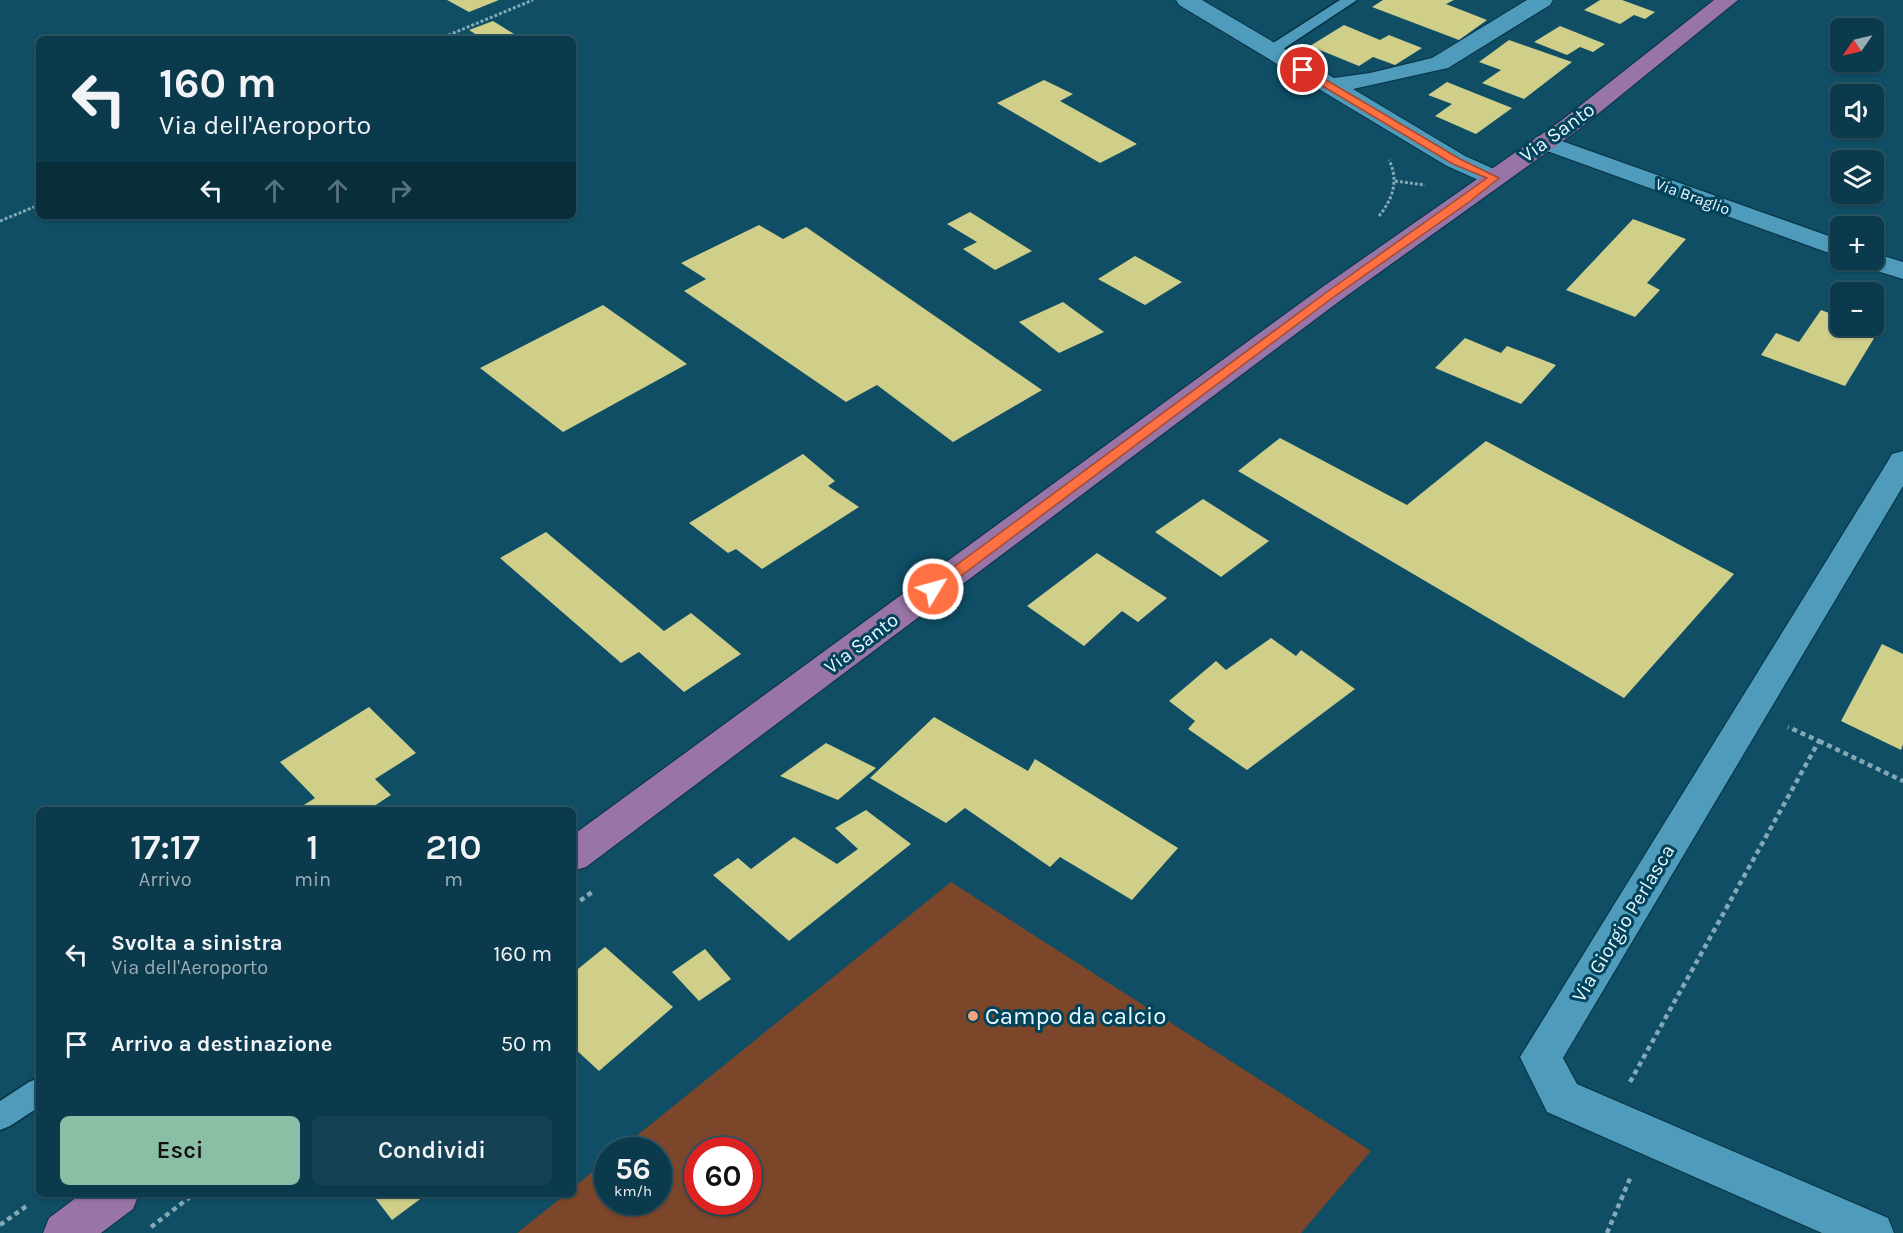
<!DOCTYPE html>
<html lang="it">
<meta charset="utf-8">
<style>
:root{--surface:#0b3a4c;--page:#144153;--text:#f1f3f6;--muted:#9aadb5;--line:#2b5464;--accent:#8abfa5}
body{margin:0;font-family:Karla,sans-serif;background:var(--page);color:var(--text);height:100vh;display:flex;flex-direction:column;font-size:22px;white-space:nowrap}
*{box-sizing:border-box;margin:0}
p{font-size:20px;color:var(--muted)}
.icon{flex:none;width:33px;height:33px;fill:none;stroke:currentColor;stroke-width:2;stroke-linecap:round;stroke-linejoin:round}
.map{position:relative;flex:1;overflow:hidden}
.drawer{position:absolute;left:36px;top:807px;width:540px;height:390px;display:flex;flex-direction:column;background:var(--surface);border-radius:9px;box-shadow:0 2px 4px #0004,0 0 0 2px var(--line)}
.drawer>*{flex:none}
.guide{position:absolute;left:36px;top:36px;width:540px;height:183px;border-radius:9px;box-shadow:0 2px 4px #0004,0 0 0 2px var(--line);background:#0b3a4c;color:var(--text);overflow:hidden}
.needle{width:39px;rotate:236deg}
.buttons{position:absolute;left:1830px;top:18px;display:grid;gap:12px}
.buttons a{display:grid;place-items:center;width:54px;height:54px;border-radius:9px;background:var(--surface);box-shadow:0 2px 4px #0004,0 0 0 2px var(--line);font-size:30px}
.speed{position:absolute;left:594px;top:1137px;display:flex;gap:12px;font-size:30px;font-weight:700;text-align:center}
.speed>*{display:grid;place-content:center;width:78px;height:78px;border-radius:50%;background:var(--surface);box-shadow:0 2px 4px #0004,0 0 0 2px var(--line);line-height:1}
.speed small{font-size:15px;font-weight:400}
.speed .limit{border:9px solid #d22;background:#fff;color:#111}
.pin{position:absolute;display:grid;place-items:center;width:51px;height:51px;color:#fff;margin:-26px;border:3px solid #fff;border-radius:50%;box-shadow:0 2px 6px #0007}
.me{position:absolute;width:66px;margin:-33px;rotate:53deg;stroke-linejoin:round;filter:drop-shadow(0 0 4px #0008)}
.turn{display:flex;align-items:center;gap:21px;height:126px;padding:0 24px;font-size:27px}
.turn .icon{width:78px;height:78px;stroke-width:2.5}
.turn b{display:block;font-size:42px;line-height:51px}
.lanes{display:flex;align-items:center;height:57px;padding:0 24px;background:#0003;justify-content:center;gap:30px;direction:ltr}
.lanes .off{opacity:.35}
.eta{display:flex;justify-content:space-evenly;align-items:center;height:102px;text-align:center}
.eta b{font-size:36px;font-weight:600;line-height:42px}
.primary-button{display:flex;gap:12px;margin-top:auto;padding:12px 24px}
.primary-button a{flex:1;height:69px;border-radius:9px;background:var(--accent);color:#111;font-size:24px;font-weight:600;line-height:69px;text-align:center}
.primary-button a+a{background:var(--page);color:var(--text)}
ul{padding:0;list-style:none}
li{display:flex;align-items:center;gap:18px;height:90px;padding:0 24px}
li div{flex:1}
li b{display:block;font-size:22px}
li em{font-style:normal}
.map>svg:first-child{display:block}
.green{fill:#7b462a;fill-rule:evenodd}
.building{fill:#cfcf8a}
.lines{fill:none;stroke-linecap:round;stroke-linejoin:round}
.service-casing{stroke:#063242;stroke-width:3}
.minor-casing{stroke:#063242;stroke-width:2}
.primary-casing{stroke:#063242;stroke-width:2}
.path-far1{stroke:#83a8b6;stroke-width:3;stroke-dasharray:3 2;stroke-linecap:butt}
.path{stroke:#83a8b6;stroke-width:4.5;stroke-dasharray:5 4;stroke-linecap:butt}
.service{fill:#4f9bbb;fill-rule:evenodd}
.minor{fill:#4f9bbb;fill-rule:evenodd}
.primary{fill:#9975a7;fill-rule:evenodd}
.route{fill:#ff7043;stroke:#a6492c;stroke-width:1.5}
.poi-dot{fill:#f0a27a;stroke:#00435a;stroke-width:2}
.labels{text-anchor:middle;stroke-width:6;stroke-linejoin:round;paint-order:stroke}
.far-street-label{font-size:16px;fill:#e9f7fe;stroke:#00435a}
.street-label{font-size:20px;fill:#e9f7fe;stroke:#00435a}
.near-poi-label{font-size:24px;fill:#e9f7fe;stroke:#00435a;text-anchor:start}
</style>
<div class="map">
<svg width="1903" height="1233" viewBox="0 0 1903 1233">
<rect width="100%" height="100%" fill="#0f4e65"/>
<path class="green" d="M951,882L1371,1151L1301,1233H517L566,1194H573V1188L607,1160L608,1202H658V1150H619ZM748,1150V1202H698V1150Z"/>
<g class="building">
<path d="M447,0H499L469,12Z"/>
<path d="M1383,0H1454L1446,4L1487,20L1459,40L1372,7Z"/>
<path d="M1600,0H1622L1655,12L1645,19L1634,15L1620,24L1584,10Z"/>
<path d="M493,21L522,39H483L469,30Z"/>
<path d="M1344,25L1380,40L1389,35L1422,48L1395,65L1373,57L1359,66L1310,46Z"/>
<path d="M1560,26L1605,44L1593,52L1580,47L1567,55L1534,42Z"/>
<path d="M1509,40L1572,62L1524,99L1482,83L1501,70L1479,62Z"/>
<path d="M1044,80L1073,94L1060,101L1137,144L1100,163L997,103Z"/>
<path d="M1447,82L1512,108L1476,134L1435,116L1452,104L1428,95Z"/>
<path d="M970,212L1032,251L995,270L963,249L977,242L947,224Z"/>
<path d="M1633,219L1686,239L1647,283L1660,290L1635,317L1566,290Z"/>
<path d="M759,225L783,239L806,227L1042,390L953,442L877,385L846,402L684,291L706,279L681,263Z"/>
<path d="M1135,256L1182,282L1145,305L1098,279Z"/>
<path d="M1063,302L1104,332L1059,353L1019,322Z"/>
<path d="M603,305L687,364L563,432L480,368Z"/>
<path d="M1821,310L1840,317V326H1866L1879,330L1845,386L1761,355L1776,333L1799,342Z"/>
<path d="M1465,338L1501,353L1507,346L1556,365L1521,404L1435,368Z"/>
<path d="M1280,438L1407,505L1486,441L1734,574L1624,698L1238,471Z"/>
<path d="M803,454L835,481L828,486L859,507L762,569L736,549L728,553L689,523Z"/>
<path d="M1203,499L1269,541L1221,577L1155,532Z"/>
<path d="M546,532L664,631L691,613L741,654L684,692L639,652L621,663L500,558Z"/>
<path d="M1097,553L1167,598L1138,622L1122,611L1084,646L1027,606Z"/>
<path d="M1271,638L1296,656L1301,650L1355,689L1247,770L1188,729L1195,721L1169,701L1216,661L1226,670Z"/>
<path d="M1882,644L1903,654V744L1901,750L1841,721Z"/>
<path d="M369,707L416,753L375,779L391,795L368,810H296L315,798L280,762Z"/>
<path d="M934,717L1028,771L1035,759L1178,848L1132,900L1060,857L1050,867L965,808L946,823L870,778Z"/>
<path d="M826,743L876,768L838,800L780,776Z"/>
<path d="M866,810L911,844L789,941L713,875L738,858L751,869L794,837L837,864L858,849L835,828Z"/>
<path d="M605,947L673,1007L599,1071L573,1047V973Z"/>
<path d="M705,949L731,979L699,1001L672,972Z"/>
<path d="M372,1194H427L392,1220Z"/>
</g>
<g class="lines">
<defs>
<g id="service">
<path d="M1340,0H1357L1277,53H1267L1264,50L1267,47Z"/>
<path d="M39,1078V1107L10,1126L0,1130V1101L29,1082Z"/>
</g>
<g id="minor">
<path d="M1176,0H1202L1334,78L1370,73L1432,58L1527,0H1553L1550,5L1448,68L1353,89L1465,156L1503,173L1506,178L1503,183L1494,185L1485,183L1447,166L1179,5Z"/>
<path d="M1545,135L1840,240V257L1536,147L1533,142L1536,137Z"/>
<path d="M1874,253L1903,262V279L1861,266L1857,260H1874Z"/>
<path d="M1903,451V486L1563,1058L1577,1084L1888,1218L1894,1233H1822L1547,1112L1520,1057L1888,461L1892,454Z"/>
</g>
<g id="primary">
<path d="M1714,0H1738L1578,130L1341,300L586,867L573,871V835L1321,288L1562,120Z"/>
<path d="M81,1194H139L133,1209L101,1233H43L49,1218Z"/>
</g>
</defs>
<use href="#service" class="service-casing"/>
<use href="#minor" class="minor-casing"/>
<use href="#primary" class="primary-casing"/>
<g class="path-far1">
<path d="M439,39L533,0"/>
<path d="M1395,181L1425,185"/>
<path d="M1379,216C1393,199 1399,180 1389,160"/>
<path d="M0,221L39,205"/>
</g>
<g class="path">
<path d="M1819,741L1903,781"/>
<path d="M573,906L592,892"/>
<path d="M1630,1082L1819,741L1788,727"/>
<path d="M0,1225L28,1205"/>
<path d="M151,1227L194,1194"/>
<path d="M1607,1233L1631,1176"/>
</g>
<use href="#service" class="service"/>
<use href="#minor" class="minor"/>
<use href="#primary" class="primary"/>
</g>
<path class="route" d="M1299,68H1306L1460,159L1499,178L1469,202L1335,296L938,593H928L926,589L928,586L1327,292L1487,178L1453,164L1299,72Z"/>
<circle class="poi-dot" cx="973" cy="1016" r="6"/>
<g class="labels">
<g class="far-street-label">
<text transform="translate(1693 196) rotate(20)" y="6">Via Braglio</text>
</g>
<g class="street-label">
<text transform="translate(1557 132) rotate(-36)" y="7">Via Santo</text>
<text transform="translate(861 643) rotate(-37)" y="7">Via Santo</text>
<text transform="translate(1623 923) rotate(-59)" y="7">Via Giorgio Perlasca</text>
</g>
<g class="near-poi-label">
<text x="985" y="1024">Campo da calcio</text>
</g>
</g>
</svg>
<div class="buttons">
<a><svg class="needle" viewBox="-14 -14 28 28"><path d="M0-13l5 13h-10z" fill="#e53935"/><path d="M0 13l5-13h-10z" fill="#9aadb5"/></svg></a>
<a><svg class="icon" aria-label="sound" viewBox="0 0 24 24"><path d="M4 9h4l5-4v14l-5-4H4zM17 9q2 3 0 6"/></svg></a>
<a><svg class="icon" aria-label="layers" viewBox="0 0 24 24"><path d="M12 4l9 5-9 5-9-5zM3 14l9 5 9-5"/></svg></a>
<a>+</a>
<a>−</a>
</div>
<div class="speed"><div>56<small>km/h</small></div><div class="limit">60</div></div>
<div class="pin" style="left:1303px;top:70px;background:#d93025"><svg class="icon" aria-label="arrive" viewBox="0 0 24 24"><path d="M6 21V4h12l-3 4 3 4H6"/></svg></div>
<svg class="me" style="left:933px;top:589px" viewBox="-20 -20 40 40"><circle r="17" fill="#ff7043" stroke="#fff" stroke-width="3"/><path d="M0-11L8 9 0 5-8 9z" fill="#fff"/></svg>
<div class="guide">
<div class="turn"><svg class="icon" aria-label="left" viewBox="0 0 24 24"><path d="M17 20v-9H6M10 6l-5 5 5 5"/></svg><div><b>160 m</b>Via dell'Aeroporto</div></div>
<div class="lanes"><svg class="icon" aria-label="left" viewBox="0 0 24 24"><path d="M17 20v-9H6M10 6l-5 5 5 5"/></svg><svg class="icon off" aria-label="ahead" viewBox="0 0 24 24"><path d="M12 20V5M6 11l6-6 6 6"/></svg><svg class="icon off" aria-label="ahead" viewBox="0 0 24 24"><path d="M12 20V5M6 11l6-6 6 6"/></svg><svg class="icon off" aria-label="right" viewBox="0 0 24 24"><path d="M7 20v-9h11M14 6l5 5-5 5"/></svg></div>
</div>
<section class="drawer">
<div class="eta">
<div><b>17:17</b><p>Arrivo</p></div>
<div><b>1</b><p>min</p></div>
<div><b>210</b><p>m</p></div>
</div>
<ul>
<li><svg class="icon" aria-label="left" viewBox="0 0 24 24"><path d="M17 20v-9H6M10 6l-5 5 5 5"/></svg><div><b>Svolta a sinistra</b><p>Via dell'Aeroporto</p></div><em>160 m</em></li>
<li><svg class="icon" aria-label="arrive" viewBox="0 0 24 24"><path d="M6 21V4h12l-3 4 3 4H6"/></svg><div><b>Arrivo a destinazione</b></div><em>50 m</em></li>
</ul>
<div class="primary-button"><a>Esci</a><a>Condividi</a></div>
</section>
</div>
